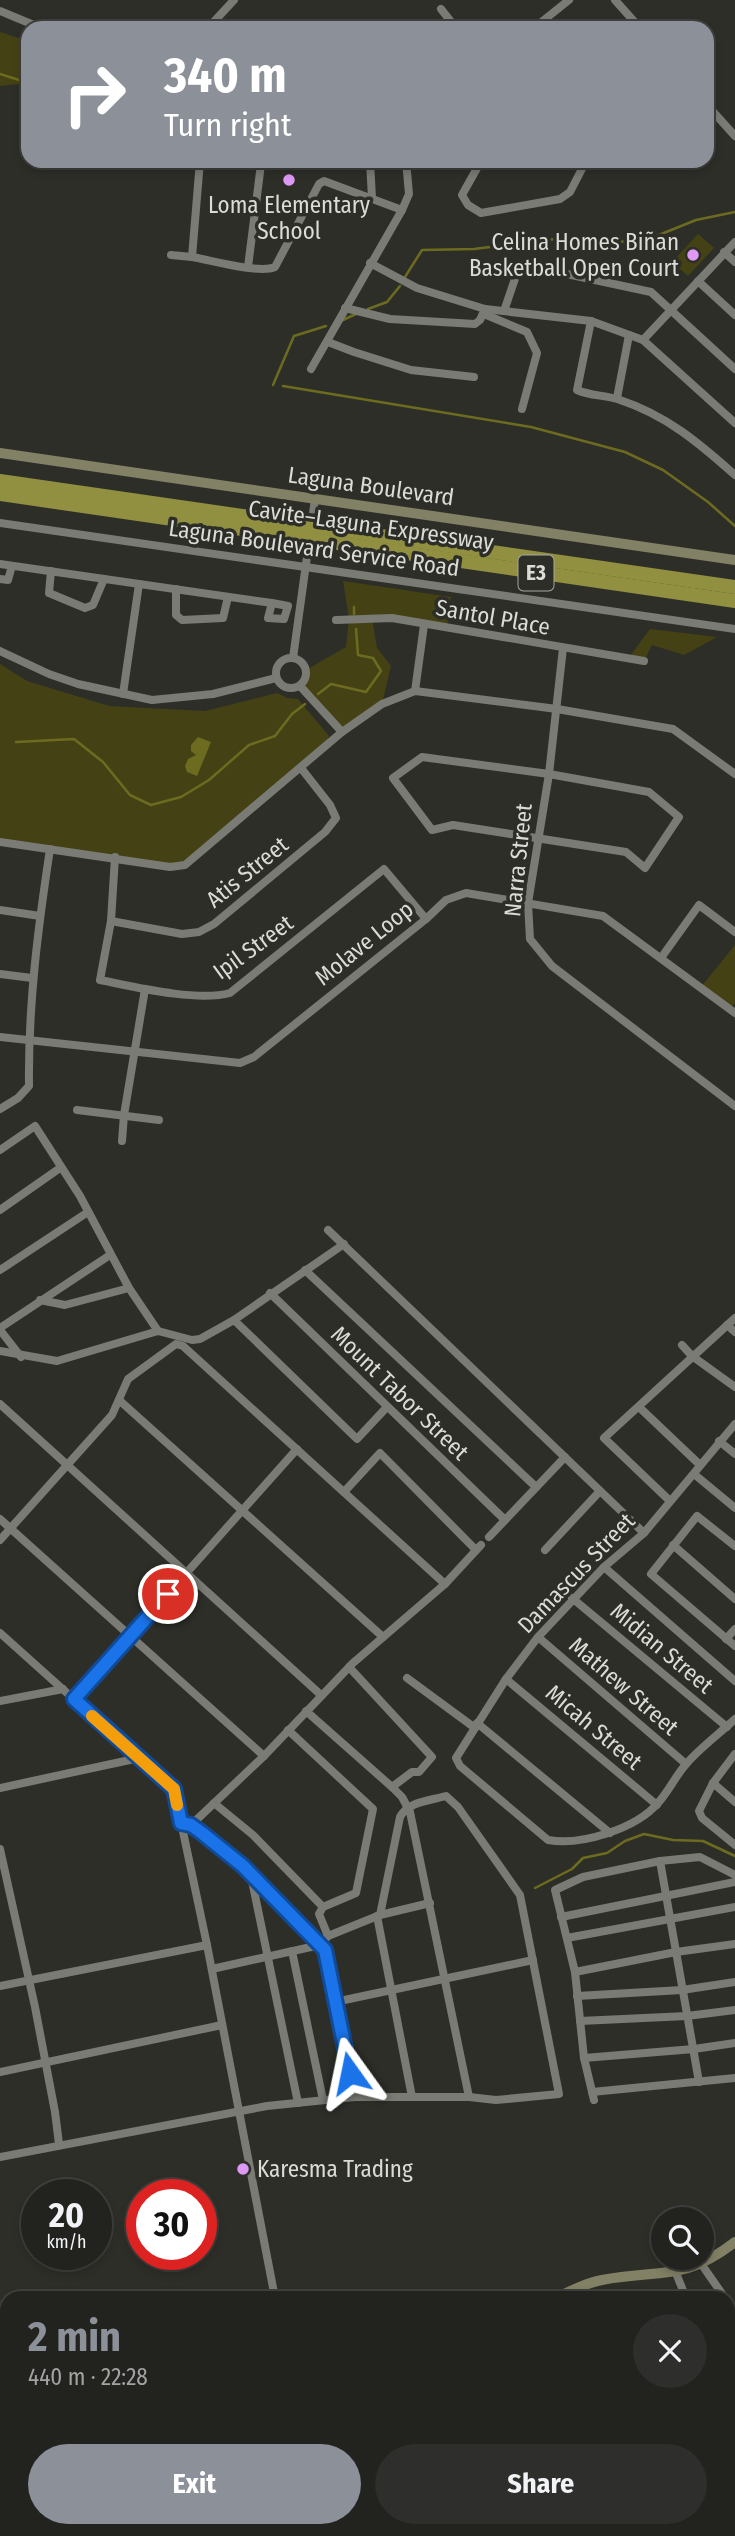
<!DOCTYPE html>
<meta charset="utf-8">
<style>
:root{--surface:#22221f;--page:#2e2f2c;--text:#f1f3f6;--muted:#a2a4a4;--line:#3f3f3d;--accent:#8c9099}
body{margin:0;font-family:"Fira Sans Condensed",sans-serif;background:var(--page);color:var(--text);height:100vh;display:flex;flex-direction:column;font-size:26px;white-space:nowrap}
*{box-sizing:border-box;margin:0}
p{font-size:23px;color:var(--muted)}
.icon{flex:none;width:38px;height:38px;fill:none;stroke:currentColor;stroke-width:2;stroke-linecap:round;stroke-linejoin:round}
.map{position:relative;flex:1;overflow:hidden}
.side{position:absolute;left:0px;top:2291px;width:735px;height:247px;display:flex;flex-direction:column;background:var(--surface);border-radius:21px 21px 0 0;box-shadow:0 4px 10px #0003,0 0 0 2px var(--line)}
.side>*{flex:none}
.top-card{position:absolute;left:21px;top:21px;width:693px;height:147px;border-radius:21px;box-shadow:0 4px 10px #0003,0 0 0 2px var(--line);background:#8c9099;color:#fff;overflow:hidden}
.buttons{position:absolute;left:651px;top:2207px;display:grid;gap:14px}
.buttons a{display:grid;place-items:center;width:63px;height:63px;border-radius:50%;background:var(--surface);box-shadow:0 4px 10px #0003,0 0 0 2px var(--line);font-size:35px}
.speed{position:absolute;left:21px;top:2179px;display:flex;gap:14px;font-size:35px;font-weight:700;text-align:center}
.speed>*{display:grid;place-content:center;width:91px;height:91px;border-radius:50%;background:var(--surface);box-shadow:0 4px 10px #0003,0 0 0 2px var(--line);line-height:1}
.speed small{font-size:18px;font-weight:400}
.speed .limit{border:10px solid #d22;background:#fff;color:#111}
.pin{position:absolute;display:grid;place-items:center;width:60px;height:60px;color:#fff;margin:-30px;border:4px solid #fff;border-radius:50%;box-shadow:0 2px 7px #0007}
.me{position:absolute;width:77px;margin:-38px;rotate:348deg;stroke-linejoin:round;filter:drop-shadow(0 0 5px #0008)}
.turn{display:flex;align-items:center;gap:24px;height:147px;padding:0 28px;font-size:32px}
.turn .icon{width:91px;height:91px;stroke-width:2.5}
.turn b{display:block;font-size:49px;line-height:60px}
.round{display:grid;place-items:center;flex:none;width:74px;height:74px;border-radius:37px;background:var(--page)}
.headline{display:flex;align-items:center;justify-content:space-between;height:119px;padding:0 28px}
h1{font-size:42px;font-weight:700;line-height:52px;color:var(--accent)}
.action{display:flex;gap:14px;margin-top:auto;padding:14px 28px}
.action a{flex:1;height:80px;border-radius:42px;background:var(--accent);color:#fff;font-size:28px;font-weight:700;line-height:80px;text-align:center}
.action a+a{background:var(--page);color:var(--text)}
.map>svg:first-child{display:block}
.green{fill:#444215}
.water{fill:#6d6b20}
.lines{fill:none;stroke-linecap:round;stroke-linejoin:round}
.stream{stroke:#6d6b20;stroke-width:2.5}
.river{stroke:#6d6b20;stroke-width:18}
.minor{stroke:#7b7b75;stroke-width:8}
.secondary{stroke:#828165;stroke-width:10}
.motorway{stroke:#918f40;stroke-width:14}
.route-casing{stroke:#114b97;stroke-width:18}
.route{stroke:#1a73e8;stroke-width:12}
.slow{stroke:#f59e0b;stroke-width:12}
.poi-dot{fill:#dd99f3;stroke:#2e2e29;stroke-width:2.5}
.labels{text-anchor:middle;stroke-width:7;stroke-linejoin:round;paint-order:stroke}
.shield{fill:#2e2e29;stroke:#a7a7a3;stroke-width:2}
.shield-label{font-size:21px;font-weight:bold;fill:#dbdbd7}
.poi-label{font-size:23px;fill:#dbdbd7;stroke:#2e2e29}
.street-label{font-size:23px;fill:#dbdbd7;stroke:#2e2e29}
</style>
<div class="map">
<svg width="735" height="2536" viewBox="0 0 735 2536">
<rect width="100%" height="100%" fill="#2e2e29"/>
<g class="green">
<path d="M0,32L28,41V83L0,86Z"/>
<path d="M698,234L714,248L688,276L672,262Z"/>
<path d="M343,581L451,597L447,628L372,619L377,648L391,666L382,704L342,732L302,684L306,670L346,647L349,619Z"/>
<path d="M650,629L717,637L684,655L652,645L644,661L628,659Z"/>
<path d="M0,664L27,681L109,706L205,711L277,693L287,698L298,699L329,736L326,743L184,862L171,865L0,839Z"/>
<path d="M735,945V1003L730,1009L701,987Z"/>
<path d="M7,2526V2530L114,2531L118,2536H1Z"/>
</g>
<path class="water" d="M198,737L211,742L197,776L187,772L185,766L188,759L196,755L191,751V745Z"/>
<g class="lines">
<g class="stream">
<path d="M0,74L19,80L28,79"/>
<path d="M405,277L422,250L474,249L572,237L639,243L696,220L735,212"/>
<path d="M368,309L387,302L400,286"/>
<path d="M343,320L358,313"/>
<path d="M273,385L294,336L326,326"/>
<path d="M283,386L531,427L625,452L663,470L708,502L735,526"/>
<path d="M354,607V614"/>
<path d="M318,694L331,684L366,692L381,671L373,658L358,655L356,629"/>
<path d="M16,742L74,739L103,762L130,795L151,805L181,797L209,780L249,745L275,736L292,714L305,704"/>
<path d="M535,1888L572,1869L583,1858L607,1853L625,1841L644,1834L673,1840L703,1841L735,1856"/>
</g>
<g class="river">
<path d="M0,2401L7,2403"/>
<path d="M728,2414L735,2423"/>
</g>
<g class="minor">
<path d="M615,0L640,28"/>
<path d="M441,9L456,28"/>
<path d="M0,11L41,28"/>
<path d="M208,28L234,0"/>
<path d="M534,28L569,0"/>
<path d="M707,105L735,136"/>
<path d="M200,161L192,257C211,260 259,274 275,267L319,184L324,181L402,210"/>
<path d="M370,161L372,198"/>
<path d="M481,161L462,195L468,205L481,213L560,199L570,192L586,161"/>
<path d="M724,252L735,262"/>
<path d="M171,255L192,257"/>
<path d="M370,263L417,288L485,309L591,321L643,340L735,423"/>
<path d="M248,267L261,164L259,161"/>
<path d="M698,281L735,315"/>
<path d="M345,308L390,319L475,324L480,320L485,309"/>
<path d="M504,311L520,264L651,292L735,369"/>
<path d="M484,314L527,332L537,353L522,409"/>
<path d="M591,321L577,390C590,396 606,395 620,400C666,415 699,443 735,475"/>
<path d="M643,340L735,242"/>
<path d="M328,342L354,352L411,370L474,377"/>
<path d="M311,369L402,210L409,194L406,161"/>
<path d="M617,398L629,335"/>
<path d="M0,523L735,629"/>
<path d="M0,564L272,603L288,606L284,619L268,618L272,603"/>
<path d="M51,571L49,593L85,608L93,605L104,579"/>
<path d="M0,579L8,580L12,566"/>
<path d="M176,589V615L182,620L223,618L228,597"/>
<path d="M336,620L392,618L644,661"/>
<path d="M563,648L549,774L528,903L530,939L552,966L735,1106"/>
<path d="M0,651L49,674L78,684L152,700L213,694L276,678"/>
<circle cx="291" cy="673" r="15"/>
<path d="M293,658L315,499"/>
<path d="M300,686L342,732"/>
<path d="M415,691L424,625"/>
<path d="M123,694L139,584"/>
<path d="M422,757L549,774L649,792L679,817L645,868L626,852L453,825L432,830L393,778Z"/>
<path d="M0,842L170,867L185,865L342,732L382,704L415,691L557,709L673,729L735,774"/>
<path d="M115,857L111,921L100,980C135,987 197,1002 230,993L384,869L426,919"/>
<path d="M0,910L40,916"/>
<path d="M111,921L182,934L199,932L214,924L325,832L336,818L330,805L301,768"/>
<path d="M661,958L699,905L735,932"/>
<path d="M0,974L32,978"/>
<path d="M0,1037L240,1063L254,1057L426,919L446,900L466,893L603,916L735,1013"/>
<path d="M0,1109L18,1098L29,1086C28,1005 38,928 50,849"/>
<path d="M77,1110L159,1120"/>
<path d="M122,1141L124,1115L145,989"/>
<path d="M0,1150L35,1126L80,1196L129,1288L158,1331"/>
<path d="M0,1210L60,1168"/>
<path d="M328,1230L644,1533"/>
<path d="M0,1270L88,1212"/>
<path d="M305,1270L536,1487"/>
<path d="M270,1293L505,1520"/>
<path d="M40,1300L65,1305L129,1288"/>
<path d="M234,1320L357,1439L386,1408"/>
<path d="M727,1325L735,1332"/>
<path d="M0,1328L110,1255"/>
<path d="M0,1330L21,1357"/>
<path d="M682,1345L692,1356L735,1387"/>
<path d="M0,1351L57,1361L158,1331L192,1340L200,1339L234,1320L344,1244"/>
<path d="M119,1400L383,1637"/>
<path d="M0,1404L321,1695"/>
<path d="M639,1407L699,1464"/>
<path d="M735,1424L644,1533L604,1567L538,1637L506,1679L456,1758L460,1766L548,1840C580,1846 636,1829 658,1803C669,1791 676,1775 687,1763C701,1747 719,1734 735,1719"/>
<path d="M719,1441L735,1454"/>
<path d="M694,1474L735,1508"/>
<path d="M344,1492L380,1453L476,1550"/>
<path d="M670,1501L604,1438L735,1318"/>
<path d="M0,1519L264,1756"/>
<path d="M489,1537L565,1457"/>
<path d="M0,1540L112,1415L128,1379L176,1344L183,1346L445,1584"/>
<path d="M673,1545L735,1599"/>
<path d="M735,1546L697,1516L651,1574L735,1646"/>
<path d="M545,1550L600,1491"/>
<path d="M604,1567L735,1681"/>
<path d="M572,1598L727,1727"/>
<path d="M0,1633L174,1789L207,1945L275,2298"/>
<path d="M538,1637L686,1764"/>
<path d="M726,1639L735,1629"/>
<path d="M349,1667L432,1757L419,1772H412L392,1787"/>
<path d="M407,1678L475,1728"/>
<path d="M506,1679L657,1805"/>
<path d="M74,1699L297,1449"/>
<path d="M0,1701L63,1689"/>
<path d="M306,1711L392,1787L402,1797L410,1812L469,2097"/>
<path d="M477,1723L610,1833"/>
<path d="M288,1730L373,1809L356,1893L323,1907L319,1914L328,1936"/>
<path d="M713,1783L735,1754"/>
<path d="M0,1788L139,1758"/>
<path d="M735,1802L713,1783L699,1811L702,1818L735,1845"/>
<path d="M214,1803L253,1835L323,1907"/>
<path d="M188,1825L214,1841L243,1866L325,1950L355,2097"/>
<path d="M191,1825L264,1756L353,1663L445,1584L481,1545"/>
<path d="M0,1849L35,2007L55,2112L59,2144"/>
<path d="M660,1861L699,2082"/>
<path d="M251,1876L298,2103"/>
<path d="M380,1915L430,1903"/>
<path d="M377,1916L412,2097"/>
<path d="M561,1917L735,1882"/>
<path d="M567,1938L735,1907"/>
<path d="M292,1951L323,2100"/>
<path d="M575,1972L676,1952L735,1944"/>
<path d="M0,1986L207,1945"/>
<path d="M577,1996L682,1990L735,1982"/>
<path d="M335,2002L533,1960"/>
<path d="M580,2021L687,2016L735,2010"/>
<path d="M584,2058L694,2049L735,2043"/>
<path d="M0,2072L222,2025"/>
<path d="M592,2092L735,2078"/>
<path d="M594,2100L584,2058L575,1972L555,1890L583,1877L660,1861L700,1857L735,1875"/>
<path d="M0,2157L267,2106L355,2097H469L496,2100L559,2094L520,1895L458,1807L446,1796C429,1801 409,1801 400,1817L380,1915L328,1936L320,1945L212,1969"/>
<path d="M702,2265L725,2298"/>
<path d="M676,2273L686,2298"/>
<path d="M728,2302L735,2312"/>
<path d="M728,2499L735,2508"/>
<path d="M494,2530L501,2536"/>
<path d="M529,2536L534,2530"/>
<path d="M584,2536L588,2530"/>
<path d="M641,2536L646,2530"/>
<path d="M698,2536L703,2530"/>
</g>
<g class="secondary">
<path d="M0,453L735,560"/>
<path d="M556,2298C570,2291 586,2283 602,2280C659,2269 684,2282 735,2242"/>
<path d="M0,2312H7"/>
</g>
<g class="motorway">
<path d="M0,481L735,587"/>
<path d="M0,494L735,601"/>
</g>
</g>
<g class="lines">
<defs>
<path id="route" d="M168,1594L74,1699L174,1789L181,1823L191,1825L202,1833L243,1866L325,1950L350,2073"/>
</defs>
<use href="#route" class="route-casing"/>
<use href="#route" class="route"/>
<path class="slow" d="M92,1716L174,1789L177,1805"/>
</g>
<g class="poi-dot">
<circle cx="289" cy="180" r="7"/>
<circle cx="693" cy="255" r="7"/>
<circle cx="243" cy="2169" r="7"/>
</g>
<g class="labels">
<rect class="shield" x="518.5" y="555.5" width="35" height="35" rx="5"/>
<g class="shield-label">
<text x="536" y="580">E3</text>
</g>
<g class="poi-label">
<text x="289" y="213">Loma Elementary<tspan x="289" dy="26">School</tspan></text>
<text x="679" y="250" text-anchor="end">Celina Homes Biñan<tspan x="679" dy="26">Basketball Open Court</tspan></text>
<text x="257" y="2177" text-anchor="start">Karesma Trading</text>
</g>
<g class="street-label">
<text transform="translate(371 486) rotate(8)" y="8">Laguna Boulevard</text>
<text transform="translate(371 525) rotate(8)" y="8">Cavite–Laguna Expressway</text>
<text transform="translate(314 548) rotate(8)" y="8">Laguna Boulevard Service Road</text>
<text transform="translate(493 617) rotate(10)" y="8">Santol Place</text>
<text transform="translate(518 860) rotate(-84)" y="8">Narra Street</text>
<text transform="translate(247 872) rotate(-39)" y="8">Atis Street</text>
<text transform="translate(364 943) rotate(-39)" y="8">Molave Loop</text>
<text transform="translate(253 947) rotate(-36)" y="8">Ipil Street</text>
<text transform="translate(400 1393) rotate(44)" y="8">Mount Tabor Street</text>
<text transform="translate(576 1573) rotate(-46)" y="8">Damascus Street</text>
<text transform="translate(662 1648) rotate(40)" y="8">Midian Street</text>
<text transform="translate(624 1686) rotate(41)" y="8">Mathew Street</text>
<text transform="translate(594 1727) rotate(40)" y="8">Micah Street</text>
</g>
</g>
</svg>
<div class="buttons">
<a><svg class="icon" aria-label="search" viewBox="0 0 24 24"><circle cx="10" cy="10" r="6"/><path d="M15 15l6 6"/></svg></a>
</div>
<div class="speed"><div>20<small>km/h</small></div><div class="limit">30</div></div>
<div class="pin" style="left:168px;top:1594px;background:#d93025"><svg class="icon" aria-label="arrive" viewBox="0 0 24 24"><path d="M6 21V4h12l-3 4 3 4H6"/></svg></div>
<svg class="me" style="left:350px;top:2073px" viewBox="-20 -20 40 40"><path d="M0-17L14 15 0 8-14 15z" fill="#1a73e8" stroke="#fff" stroke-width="4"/></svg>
<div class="top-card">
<div class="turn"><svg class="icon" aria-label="right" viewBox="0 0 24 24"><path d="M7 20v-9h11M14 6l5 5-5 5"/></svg><div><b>340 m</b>Turn right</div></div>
</div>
<section class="side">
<div class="headline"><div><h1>2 min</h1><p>440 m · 22:28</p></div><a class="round"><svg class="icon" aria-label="close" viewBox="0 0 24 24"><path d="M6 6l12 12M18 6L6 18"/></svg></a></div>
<div class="action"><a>Exit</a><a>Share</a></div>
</section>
</div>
